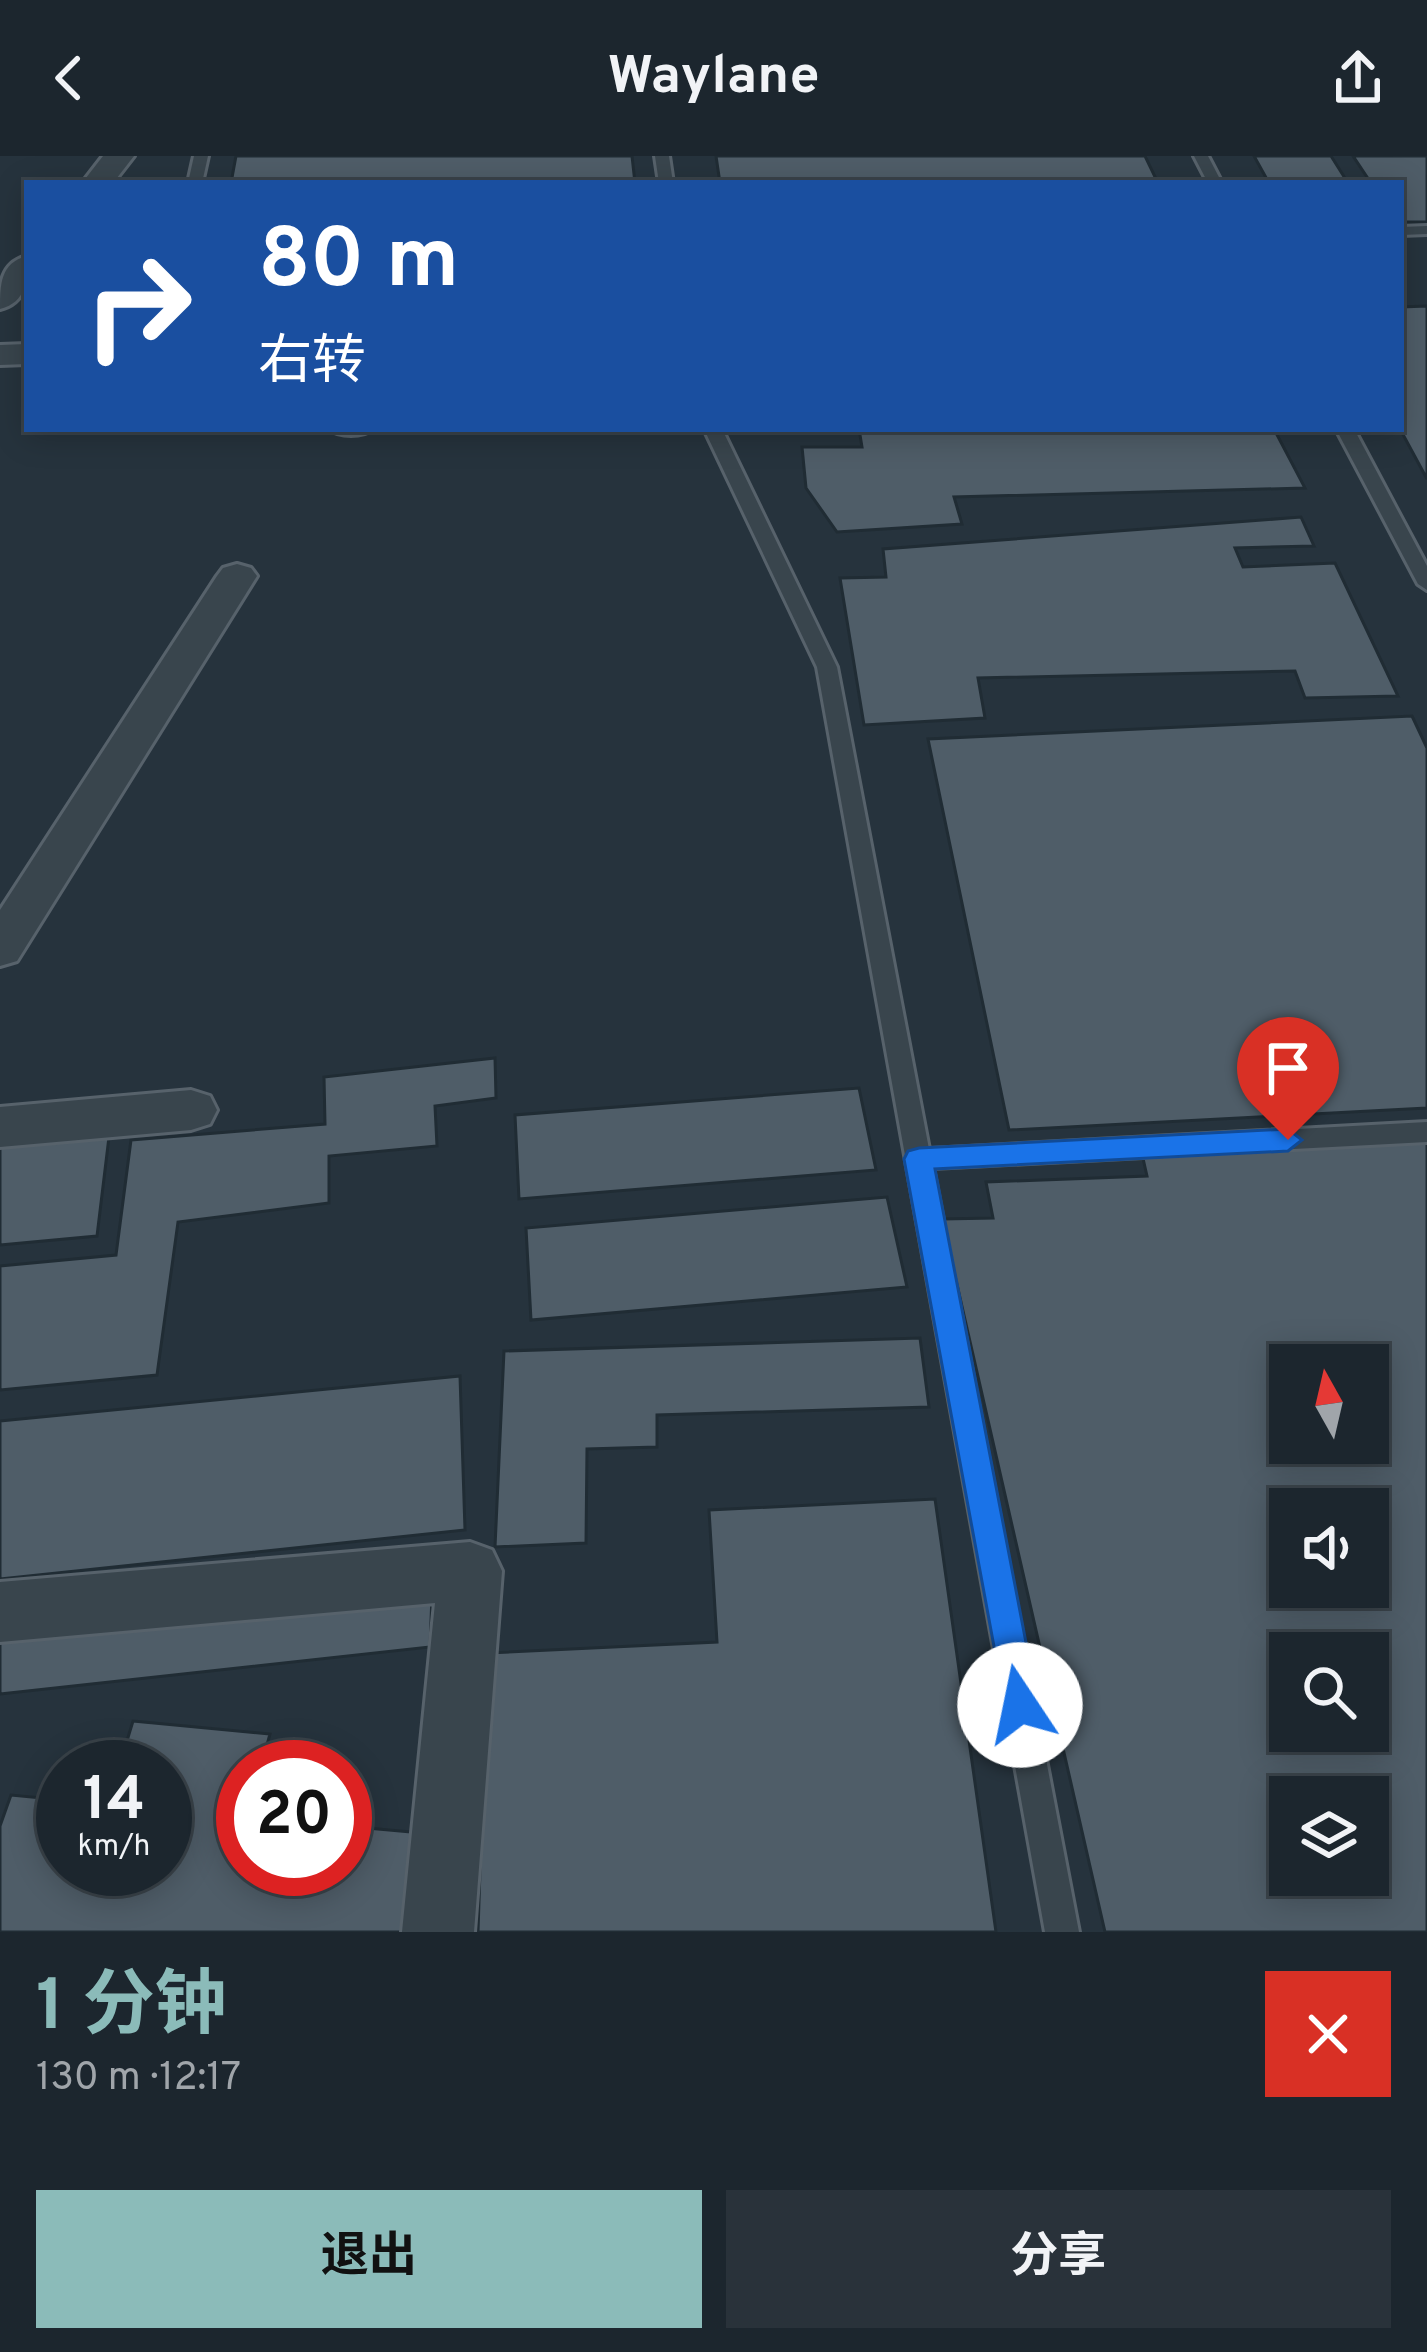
<!DOCTYPE html>
<html lang="zh">
<meta charset="utf-8">
<style>
:root{--surface:#1c262e;--page:#29323a;--text:#f1f3f6;--muted:#a0a5aa;--line:#3a434a;--accent:#8bbbb9}
body{margin:0;font-family:Overpass,"Noto Sans SC",sans-serif;background:var(--page);color:var(--text);height:100vh;display:flex;flex-direction:column;font-size:45px;white-space:nowrap}
*{box-sizing:border-box;margin:0}
p{font-size:39px;color:var(--muted)}
.icon{flex:none;width:66px;height:66px;fill:none;stroke:currentColor;stroke-width:2;stroke-linecap:round;stroke-linejoin:round}
.map{position:relative;height:1776px;overflow:hidden}
.details{display:flex;flex-direction:column;background:var(--surface);flex:1}
.details>*{flex:none}
.guide{position:absolute;left:24px;top:24px;width:1380px;height:252px;border-radius:0px;box-shadow:0 6px 30px #0003,0 0 0 3px var(--line);background:#1a4fa0;color:#fff;overflow:hidden}
.needle{width:78px;rotate:352deg}
.fabs{position:absolute;left:1269px;top:1188px;display:grid;gap:24px}
.fabs a{display:grid;place-items:center;width:120px;height:120px;border-radius:0px;background:var(--surface);box-shadow:0 6px 30px #0003,0 0 0 3px var(--line);font-size:60px}
.speed{position:absolute;left:36px;top:1584px;display:flex;gap:24px;font-size:60px;font-weight:700;text-align:center}
.speed>*{display:grid;place-content:center;width:156px;height:156px;border-radius:50%;background:var(--surface);box-shadow:0 6px 30px #0003,0 0 0 3px var(--line);line-height:1}
.speed small{font-size:30px;font-weight:400}
.speed .limit{border:18px solid #d22;background:#fff;color:#111}
.pin{position:absolute;display:grid;place-items:center;width:102px;height:102px;color:#fff;margin:-123px -51px;border-radius:50% 50% 50% 0;rotate:-45deg;box-shadow:0 0 12px #0007}
.pin .icon{rotate:45deg}
.me{position:absolute;width:132px;margin:-66px;rotate:349deg;stroke-linejoin:round;filter:drop-shadow(0 0 9px #0008)}
.turn{display:flex;align-items:center;gap:42px;height:252px;padding:0 36px;font-size:54px}
.turn .icon{width:156px;height:156px;stroke-width:2.5}
.turn b{display:block;font-size:84px;line-height:102px}
.round{display:grid;place-items:center;flex:none;width:126px;height:126px;border-radius:0px;background:var(--page)}
.summary{display:flex;align-items:center;justify-content:space-between;height:204px;padding:0 36px}
h1{font-size:72px;font-weight:700;line-height:90px;color:var(--accent)}
.primary-button{display:flex;gap:24px;margin-top:auto;padding:24px 36px}
.primary-button a{flex:1;height:138px;border-radius:0px;background:var(--accent);color:#111;font-size:48px;font-weight:700;line-height:138px;text-align:center}
.primary-button a+a{background:var(--page);color:var(--text)}
header{display:flex;justify-content:space-between;align-items:center;height:156px;padding:0 36px;background:var(--surface);font-size:54px;font-weight:700}
.map>svg:first-child{display:block}
.building{fill:#4f5d68;stroke:#202c34;stroke-width:3;fill-rule:evenodd}
.lines{fill:none;stroke-linecap:round;stroke-linejoin:round}
.lane-casing{stroke:#57626b;stroke-width:6}
.street-casing{stroke:#57626b;stroke-width:6}
.lane{fill:#39454d;fill-rule:evenodd}
.street{fill:#39454d;fill-rule:evenodd}
.route{fill:#1a73e8;stroke:#114b97;stroke-width:3}
</style>
<header><svg class="icon" aria-label="back" viewBox="0 0 24 24"><path d="M15 5l-7 7 7 7"/></svg>Waylane<svg class="icon" aria-label="share" viewBox="0 0 24 24"><path d="M12 15V3M7 8l5-5 5 5M5 13v7h14v-7"/></svg></header>
<div class="map">
<svg width="1427" height="1776" viewBox="0 0 1427 1776">
<rect width="100%" height="100%" fill="#26333d"/>
<g class="building">
<path d="M236,0H632L635,27H231Z"/>
<path d="M716,0H1145L1158,27H720Z"/>
<path d="M1254,0H1331L1348,27H1269Z"/>
<path d="M1353,0H1427V66H1401V27H1371Z"/>
<path d="M1427,150V323L1400,273L1401,151Z"/>
<path d="M859,273H1274L1305,332L954,341L962,368L837,376L806,332L802,291H862Z"/>
<path d="M1301,361L1314,390L1235,392L1243,411L1335,407L1398,540L1305,542L1295,515L978,522L985,562L864,569L840,422L886,421L883,393Z"/>
<path d="M1412,560L1427,592V952L1009,974L928,583Z"/>
<path d="M495,902L496,942L435,950L437,990L329,1000V1047L178,1066L157,1219L0,1234V1110L116,1099L131,984L325,968L324,921Z"/>
<path d="M859,932L876,1014L519,1043L515,959Z"/>
<path d="M109,981L97,1080L0,1089V991Z"/>
<path d="M1427,986V1776H1105L942,1063L993,1062L986,1026L1147,1020L1142,998ZM1290,1209H1368V1287H1290ZM1290,1353H1368V1431H1290ZM1290,1497H1368V1575H1290ZM1290,1641H1368V1719H1290Z"/>
<path d="M887,1041L907,1131L531,1164L526,1072Z"/>
<path d="M920,1182L929,1251L657,1259V1291L587,1293L586,1387L495,1391L504,1195Z"/>
<path d="M460,1220L465,1374L0,1423V1265Z"/>
<path d="M935,1343L996,1776H478L487,1497L717,1486L709,1354Z"/>
<path d="M432,1439L430,1491L0,1538V1482Z"/>
<path d="M133,1565L270,1578L261,1611H243V1713H345V1670L444,1679L426,1776H0V1670L11,1639L63,1644V1713H165V1611H119Z"/>
</g>
<g class="lines">
<defs>
<g id="lane">
<path d="M194,0H208L202,27H188Z"/>
<path d="M655,0H669L673,27H659Z"/>
<path d="M1194,0H1208L1222,27H1208Z"/>
<path d="M1427,70V78L1401,79V71Z"/>
<path d="M329,273H373C363,281 339,281 329,273Z"/>
<path d="M704,273H722L837,511L929,993L1427,966V986L933,1012L1079,1776H1045L817,511Z"/>
<path d="M1336,273H1354L1427,410V434L1418,428Z"/>
</g>
<g id="street">
<path d="M103,0H134L113,27H82Z"/>
<path d="M27,100C27,124 27,146 0,153C0,129 0,107 27,100Z"/>
<path d="M27,188V208L0,209V189Z"/>
<path d="M237,408L251,412L257,420L17,805L0,810V754L217,420L223,412Z"/>
<path d="M191,934L210,940L217,954L210,968L191,974L0,991V951Z"/>
<path d="M470,1386L492,1394L502,1415L474,1776H402L435,1447L0,1486V1426Z"/>
</g>
</defs>
<use href="#lane" class="lane-casing"/>
<use href="#street" class="street-casing"/>
<use href="#lane" class="lane"/>
<use href="#street" class="street"/>
</g>
<path class="route" d="M1288,973L1302,984L1288,995L935,1013L1038,1549L1033,1561L1020,1566L1007,1561L904,1003L908,995L919,992Z"/>
</svg>
<div class="fabs">
<a><svg class="needle" viewBox="-14 -14 28 28"><path d="M0-13l5 13h-10z" fill="#e53935"/><path d="M0 13l5-13h-10z" fill="#a0a5aa"/></svg></a>
<a><svg class="icon" aria-label="sound" viewBox="0 0 24 24"><path d="M4 9h4l5-4v14l-5-4H4zM17 9q2 3 0 6"/></svg></a>
<a><svg class="icon" aria-label="search" viewBox="0 0 24 24"><circle cx="10" cy="10" r="6"/><path d="M15 15l6 6"/></svg></a>
<a><svg class="icon" aria-label="layers" viewBox="0 0 24 24"><path d="M12 4l9 5-9 5-9-5zM3 14l9 5 9-5"/></svg></a>
</div>
<div class="speed"><div>14<small>km/h</small></div><div class="limit">20</div></div>
<div class="pin" style="left:1288px;top:984px;background:#d93025"><svg class="icon" aria-label="arrive" viewBox="0 0 24 24"><path d="M6 21V4h12l-3 4 3 4H6"/></svg></div>
<svg class="me" style="left:1020px;top:1549px" viewBox="-20 -20 40 40"><circle r="19" fill="#fff"/><path d="M0-13L10 11 0 6-10 11z" fill="#1a73e8"/></svg>
<div class="guide">
<div class="turn"><svg class="icon" aria-label="right" viewBox="0 0 24 24"><path d="M7 20v-9h11M14 6l5 5-5 5"/></svg><div><b>80 m</b>右转</div></div>
</div>
</div>
<section class="details">
<div class="summary"><div><h1>1 分钟</h1><p>130 m · 12:17</p></div><a class="round" style="background:#d93025;color:#fff"><svg class="icon" aria-label="close" viewBox="0 0 24 24"><path d="M6 6l12 12M18 6L6 18"/></svg></a></div>
<div class="primary-button"><a>退出</a><a>分享</a></div>
</section>
